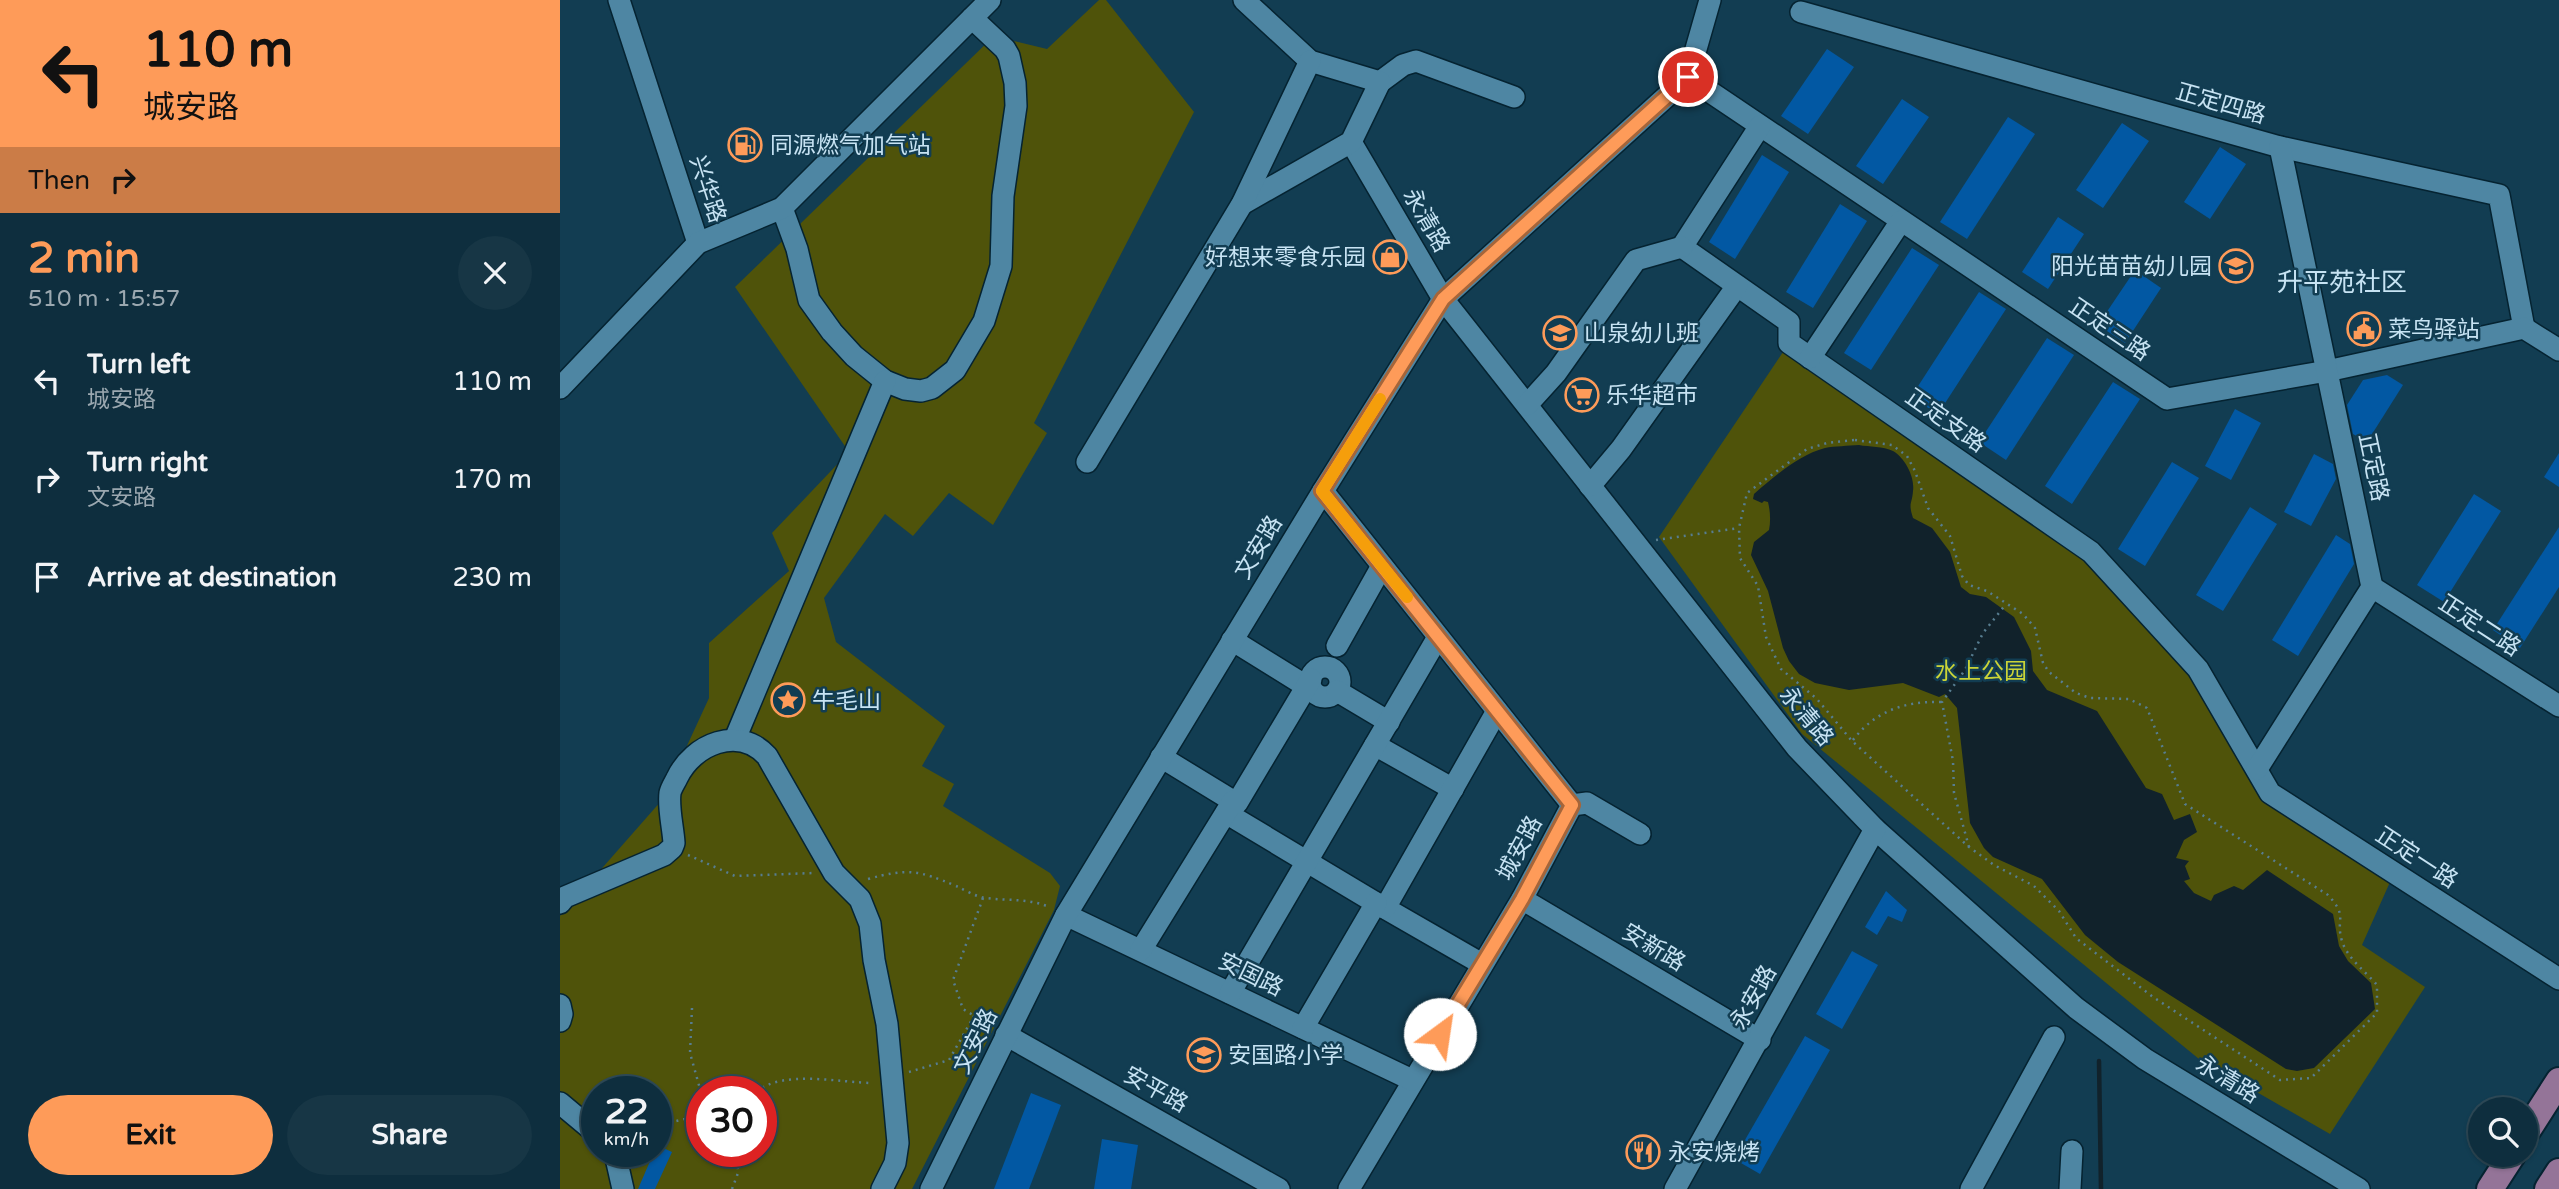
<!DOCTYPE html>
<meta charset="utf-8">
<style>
:root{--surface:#0e2e3e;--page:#173645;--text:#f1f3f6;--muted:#9ba8b0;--line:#2e4a58;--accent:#fe9b59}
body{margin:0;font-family:"Varela Round","Noto Sans SC",sans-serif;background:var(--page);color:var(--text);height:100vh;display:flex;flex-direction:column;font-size:26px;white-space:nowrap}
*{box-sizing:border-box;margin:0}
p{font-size:23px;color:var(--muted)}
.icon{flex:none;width:38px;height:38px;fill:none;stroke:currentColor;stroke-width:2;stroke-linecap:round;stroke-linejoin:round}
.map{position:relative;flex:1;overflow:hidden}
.sheet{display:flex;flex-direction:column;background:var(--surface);width:560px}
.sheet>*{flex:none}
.top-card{background:#fe9b59;color:#111;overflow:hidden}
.buttons{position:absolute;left:1908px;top:1097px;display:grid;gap:14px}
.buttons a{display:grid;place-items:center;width:70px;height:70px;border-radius:50%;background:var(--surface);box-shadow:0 2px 5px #0004,0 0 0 2px var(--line);font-size:35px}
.speed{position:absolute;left:21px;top:1076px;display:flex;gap:14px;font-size:35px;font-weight:700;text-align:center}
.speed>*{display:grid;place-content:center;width:91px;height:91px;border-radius:50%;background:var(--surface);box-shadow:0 2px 5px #0004,0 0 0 2px var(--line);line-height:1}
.speed small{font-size:18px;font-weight:400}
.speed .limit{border:10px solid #d22;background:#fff;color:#111}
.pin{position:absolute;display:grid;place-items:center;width:60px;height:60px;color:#fff;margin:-30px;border:4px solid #fff;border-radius:50%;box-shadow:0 2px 7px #0007}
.me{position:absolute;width:77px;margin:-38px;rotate:31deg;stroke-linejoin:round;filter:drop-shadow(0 0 5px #0008)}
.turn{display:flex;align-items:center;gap:24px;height:147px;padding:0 28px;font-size:32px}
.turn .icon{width:91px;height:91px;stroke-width:2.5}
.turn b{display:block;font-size:49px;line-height:60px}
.then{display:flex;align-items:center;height:66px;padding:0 28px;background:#0003;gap:14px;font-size:26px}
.round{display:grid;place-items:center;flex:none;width:74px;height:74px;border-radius:37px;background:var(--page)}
.headline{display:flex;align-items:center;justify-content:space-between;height:119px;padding:0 28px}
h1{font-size:42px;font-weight:800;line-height:52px;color:var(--accent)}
.cta{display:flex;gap:14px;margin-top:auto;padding:14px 28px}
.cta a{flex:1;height:80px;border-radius:42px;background:var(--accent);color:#111;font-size:28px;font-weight:800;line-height:80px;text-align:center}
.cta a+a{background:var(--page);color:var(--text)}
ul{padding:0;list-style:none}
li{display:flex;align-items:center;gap:21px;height:98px;padding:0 28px}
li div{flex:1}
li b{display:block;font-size:26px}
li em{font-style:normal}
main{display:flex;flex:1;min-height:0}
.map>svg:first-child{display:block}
.green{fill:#4f530a;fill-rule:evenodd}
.water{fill:#11222b}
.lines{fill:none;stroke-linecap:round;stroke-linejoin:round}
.stream{stroke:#11222b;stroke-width:4.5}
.building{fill:#0258a3}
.minor-casing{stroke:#052331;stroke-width:24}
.major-casing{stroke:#052331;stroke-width:30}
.path{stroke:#577d90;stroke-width:2.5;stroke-dasharray:2 5;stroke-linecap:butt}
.minor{stroke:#4e86a3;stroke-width:21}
.major{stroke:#947498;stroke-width:26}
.route-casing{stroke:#a5653a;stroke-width:18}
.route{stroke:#fe9b59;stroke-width:12}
.slow{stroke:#f59e0b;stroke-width:12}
.labels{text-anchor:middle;stroke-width:5;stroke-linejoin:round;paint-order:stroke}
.street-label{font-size:23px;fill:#c7e3f3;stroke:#123d52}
.poi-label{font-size:23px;fill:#c7e3f3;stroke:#123d52;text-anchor:start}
.park-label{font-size:23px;fill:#cbd437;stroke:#123d52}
.quarter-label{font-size:26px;fill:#c7e3f3;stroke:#123d52}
</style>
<main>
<section class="sheet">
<div class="top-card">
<div class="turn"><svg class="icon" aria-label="left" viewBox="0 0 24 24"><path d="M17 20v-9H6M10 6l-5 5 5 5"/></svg><div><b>110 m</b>城安路</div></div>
<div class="then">Then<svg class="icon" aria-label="right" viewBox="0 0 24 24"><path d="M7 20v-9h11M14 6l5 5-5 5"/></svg></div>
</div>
<div class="headline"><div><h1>2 min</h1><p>510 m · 15:57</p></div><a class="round"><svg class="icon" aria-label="close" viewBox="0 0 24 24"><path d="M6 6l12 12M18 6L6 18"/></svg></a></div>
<ul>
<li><svg class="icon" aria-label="left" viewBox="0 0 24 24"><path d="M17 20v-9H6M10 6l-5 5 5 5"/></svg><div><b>Turn left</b><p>城安路</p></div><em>110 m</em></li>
<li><svg class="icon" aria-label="right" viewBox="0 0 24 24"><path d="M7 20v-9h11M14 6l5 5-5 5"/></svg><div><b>Turn right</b><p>文安路</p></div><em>170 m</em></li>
<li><svg class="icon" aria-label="arrive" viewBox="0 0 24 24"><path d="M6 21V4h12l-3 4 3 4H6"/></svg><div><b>Arrive at destination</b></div><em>230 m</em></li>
</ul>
<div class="cta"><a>Exit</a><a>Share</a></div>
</section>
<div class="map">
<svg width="1999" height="1189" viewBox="0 0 1999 1189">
<rect width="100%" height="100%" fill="#123d52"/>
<g class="green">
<path d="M539,0H546L634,112L474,423L487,433L433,525L389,493L353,536L325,514L264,598L276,642L385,726L362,766L394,784L383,806L490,873L500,886L494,910L352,1189H0V916L102,800L149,698V643L229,571L212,533L289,452L175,287L434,36L487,49ZM37,1092H96V1152H37ZM142,1092H201V1152H142Z"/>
<path d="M1229,343L1537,557L1638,669L1710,793L1834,873L1802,945L1865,987L1770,1134L1639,1059L1242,734L1099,537Z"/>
</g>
<path class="water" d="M1299,445C1309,447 1323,446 1333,451C1345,458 1355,477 1353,491C1352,505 1348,502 1353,518L1372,528L1390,552L1401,587L1410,594L1426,597L1454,617L1471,651L1473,671L1487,690L1537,711L1586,788L1602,794L1614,820L1630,814L1637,832L1624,840L1616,858L1629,861L1625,866L1630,879L1624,881L1634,893L1651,901L1654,895L1674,886L1683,890L1707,870L1773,914L1779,946L1788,961L1811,983L1815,1009L1754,1068L1737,1071L1726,1069L1558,962L1525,935L1482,879L1433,857L1424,848L1410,823L1397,708L1385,694L1379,697L1343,683L1289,690L1255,683L1239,674L1229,661L1223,648L1208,591L1191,555L1194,542L1209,530C1211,520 1210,510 1208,502L1204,501L1202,503L1193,499L1194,494C1214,477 1238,455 1265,448C1275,446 1288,446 1299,445Z"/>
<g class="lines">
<path class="stream" d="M1539,1061L1541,1189"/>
</g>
<g class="building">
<path d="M1267,49L1294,67L1248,134L1221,116Z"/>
<path d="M1342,99L1369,117L1323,184L1296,166Z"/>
<path d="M1448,117L1475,134L1407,239L1380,222Z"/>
<path d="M1562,123L1589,141L1543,208L1516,190Z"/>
<path d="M1660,147L1686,164L1650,219L1624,202Z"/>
<path d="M1202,155L1229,172L1175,259L1149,242Z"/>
<path d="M1280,204L1307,221L1253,308L1226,292Z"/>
<path d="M1498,217L1524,234L1488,289L1462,272Z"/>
<path d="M1352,248L1379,265L1311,370L1284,353Z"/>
<path d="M1575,270L1601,288L1565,343L1538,325Z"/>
<path d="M1419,292L1446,309L1378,414L1351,397Z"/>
<path d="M1487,338L1514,355L1446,460L1419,442Z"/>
<path d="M1827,375L1843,385L1807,442L1793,434L1787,405L1803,380Z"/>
<path d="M1553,382L1580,399L1512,504L1485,486Z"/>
<path d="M1675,409L1701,423L1671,480L1645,466Z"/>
<path d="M1999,453V487L1984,477Z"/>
<path d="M1754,454L1773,464L1776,479L1751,526L1724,512Z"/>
<path d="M1612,462L1639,478L1585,566L1558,549Z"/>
<path d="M1914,494L1941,511L1884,602L1857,585Z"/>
<path d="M1690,507L1717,524L1663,611L1636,595Z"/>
<path d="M1999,527V587L1960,648L1933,630Z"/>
<path d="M1776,535L1790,544L1794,564L1738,656L1712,640Z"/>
<path d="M1326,891L1347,910L1342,922L1328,916L1317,935L1305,927Z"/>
<path d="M1292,951L1318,965L1282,1029L1256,1014Z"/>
<path d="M1245,1036L1270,1050L1200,1174L1174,1159Z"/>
<path d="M471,1093L501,1105L469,1189H434Z"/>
<path d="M542,1139L578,1145L571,1189H534Z"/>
<path d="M97,1145L112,1152L95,1189H78Z"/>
</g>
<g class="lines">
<defs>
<g id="minor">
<path d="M59,0L138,243"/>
<path d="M1241,12L1720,147L1939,195L1964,328"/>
<path d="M1128,77L1607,399L1767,371L1964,328L1999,350"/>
<path d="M820,82L843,65L856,61L954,97"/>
<path d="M1200,126L1122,247L1229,322V343L1531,552L1638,669L1710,793L1999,979"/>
<path d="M791,142L883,299L1237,748L1315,829L1516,1008L1585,1059L1799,1189"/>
<path d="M682,204L791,142L820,82L750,61L684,0"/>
<path d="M222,208L237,249L249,300L272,332L294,356L325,381L345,389L361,391L372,388L395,370L424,321L441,266L443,196L456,106L455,83L449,56L445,49L412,18"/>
<path d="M1250,358L1341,221"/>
<path d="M0,388L138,243L222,208L430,0"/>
<path d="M967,405L996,373L1076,260L1122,247"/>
<path d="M527,462L682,204L750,61"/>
<path d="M1030,486L1061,449L1177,286"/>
<path d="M763,491L1012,805L962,899L789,1189"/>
<path d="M1812,587L1999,706"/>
<path d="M672,640L746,686"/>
<path d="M777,646L822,566"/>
<circle cx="765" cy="682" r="15"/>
<path d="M777,691L829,722"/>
<path d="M175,739L325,381"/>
<path d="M815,745L893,789"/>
<path d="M601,757L673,801"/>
<path d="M1697,769L1812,587L1720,147"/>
<path d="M1012,805L1027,803L1080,834"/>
<path d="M666,813L816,903L922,964"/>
<path d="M962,899L1200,1040"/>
<path d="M0,903L5,897L104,855L112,848L114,843C113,827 108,808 110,793C111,788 115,782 117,778C133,744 179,725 207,756L274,873L300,899L310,924L314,960L327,1024L338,1143L335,1163L322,1189"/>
<path d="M825,908L937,711"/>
<path d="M506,915L852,1080"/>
<path d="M581,950L673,801L677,803L751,679"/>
<path d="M670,993L878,637"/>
<path d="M0,1005L2,1014L0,1021"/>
<path d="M743,1028L816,903"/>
<path d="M446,1035L719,1189"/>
<path d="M0,1103L37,1134"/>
<path d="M51,1152L56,1158L63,1189"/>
<path d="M371,1189L506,915L763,491L883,299L1128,77L1150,0"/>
<path d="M1115,1189L1315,829"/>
<path d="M1411,1189L1494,1037"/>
<path d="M1510,1189L1512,1151"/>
</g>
<g id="major">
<path d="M1965,1134L1999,1081"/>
<path d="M1930,1189L1952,1155"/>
<path d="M1988,1189L1999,1172"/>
</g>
</defs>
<use href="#minor" class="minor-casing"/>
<use href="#major" class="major-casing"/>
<g class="path">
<path d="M1295,440L1332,445L1347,456L1355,471L1368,508L1390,536L1402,576L1409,585L1427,591L1463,614L1475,628L1483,663L1489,672L1516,693L1530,698L1569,699L1587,708L1625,804L1768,895C1789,918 1775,918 1782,941C1787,958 1806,972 1817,985V1013L1751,1078L1720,1080L1593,997L1516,938L1499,911L1474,886L1434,865L1409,847L1292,741L1257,699L1221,669L1206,637L1198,586L1180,558L1179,528L1187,493L1247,449L1267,443Z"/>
<path d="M1096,540L1179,528"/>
<path d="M1293,740C1316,710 1346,701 1382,702"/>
<path d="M1409,847L1394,793L1393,761L1382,702L1405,670L1423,633L1446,604"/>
<path d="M128,855L175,876L253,873"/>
<path d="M308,879C348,868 358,870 396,886C405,890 416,897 426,898C448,901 468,898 489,907"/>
<path d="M423,898L393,980L403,1009L431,1026"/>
<path d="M132,1008L130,1053L142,1096"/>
<path d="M349,1072L389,1060L414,1016"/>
<path d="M197,1092C221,1069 282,1083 313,1083"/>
<path d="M96,1126L129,1118H142"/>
<path d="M172,1189L178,1173L177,1152"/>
</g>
<use href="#minor" class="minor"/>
<use href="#major" class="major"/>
</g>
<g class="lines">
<defs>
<path id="route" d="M880,1034L962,899L1012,805L762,491L883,299L1128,77"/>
</defs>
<use href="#route" class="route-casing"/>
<use href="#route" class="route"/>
<path class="slow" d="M820,399L762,491L847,597"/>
</g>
<defs>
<symbol id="fuel-ring" viewBox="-11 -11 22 22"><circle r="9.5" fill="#123d52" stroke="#fe9b59" stroke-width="1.5"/><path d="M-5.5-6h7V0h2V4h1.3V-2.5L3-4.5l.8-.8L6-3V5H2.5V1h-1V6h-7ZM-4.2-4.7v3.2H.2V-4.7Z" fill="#fe9b59"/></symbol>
<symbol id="shop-ring" viewBox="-11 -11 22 22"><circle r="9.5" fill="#123d52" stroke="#fe9b59" stroke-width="1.5"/><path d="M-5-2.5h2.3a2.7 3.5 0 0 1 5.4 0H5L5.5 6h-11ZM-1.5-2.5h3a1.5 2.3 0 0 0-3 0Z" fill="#fe9b59"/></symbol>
<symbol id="school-ring" viewBox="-11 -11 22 22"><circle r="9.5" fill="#123d52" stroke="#fe9b59" stroke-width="1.5"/><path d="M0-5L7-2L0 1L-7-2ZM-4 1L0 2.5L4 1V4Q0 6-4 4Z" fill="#fe9b59"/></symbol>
<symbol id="civic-ring" viewBox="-11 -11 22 22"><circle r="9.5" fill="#123d52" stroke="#fe9b59" stroke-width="1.5"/><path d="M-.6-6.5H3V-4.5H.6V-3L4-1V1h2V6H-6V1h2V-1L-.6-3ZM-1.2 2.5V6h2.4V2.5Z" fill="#fe9b59"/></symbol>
<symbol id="supermarket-ring" viewBox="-11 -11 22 22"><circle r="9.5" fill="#123d52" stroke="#fe9b59" stroke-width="1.5"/><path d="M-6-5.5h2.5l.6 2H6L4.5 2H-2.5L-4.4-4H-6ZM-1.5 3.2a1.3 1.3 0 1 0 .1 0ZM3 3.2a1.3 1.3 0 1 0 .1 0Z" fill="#fe9b59"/></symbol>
<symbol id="sight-ring" viewBox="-11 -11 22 22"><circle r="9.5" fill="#123d52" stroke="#fe9b59" stroke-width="1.5"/><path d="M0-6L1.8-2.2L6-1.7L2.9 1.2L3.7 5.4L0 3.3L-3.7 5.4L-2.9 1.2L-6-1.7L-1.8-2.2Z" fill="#fe9b59"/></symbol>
<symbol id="restaurant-ring" viewBox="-11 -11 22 22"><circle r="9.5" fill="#123d52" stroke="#fe9b59" stroke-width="1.5"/><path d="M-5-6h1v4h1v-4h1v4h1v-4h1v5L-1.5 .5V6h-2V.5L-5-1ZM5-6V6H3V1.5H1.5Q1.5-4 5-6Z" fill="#fe9b59"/></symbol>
</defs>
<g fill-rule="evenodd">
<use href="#fuel-ring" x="166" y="126" width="38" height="38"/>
<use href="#shop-ring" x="811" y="238" width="38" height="38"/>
<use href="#school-ring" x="1657" y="247" width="38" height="38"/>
<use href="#civic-ring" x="1785" y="310" width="38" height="38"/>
<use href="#school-ring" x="981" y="314" width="38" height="38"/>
<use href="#supermarket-ring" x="1003" y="376" width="38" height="38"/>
<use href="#sight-ring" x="209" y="681" width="38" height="38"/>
<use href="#school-ring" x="625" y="1036" width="38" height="38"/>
<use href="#restaurant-ring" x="1064" y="1133" width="38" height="38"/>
</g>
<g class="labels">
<g class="street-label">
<text transform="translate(1661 103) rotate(16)" y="8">正定四路</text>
<text transform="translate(148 189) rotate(72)" y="8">兴华路</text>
<text transform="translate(867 220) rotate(60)" y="8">永清路</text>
<text transform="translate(1550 329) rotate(34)" y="8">正定三路</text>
<text transform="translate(1386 420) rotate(35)" y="8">正定支路</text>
<text transform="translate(1814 467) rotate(78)" y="8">正定路</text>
<text transform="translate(698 547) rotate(-59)" y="8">文安路</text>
<text transform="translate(1920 625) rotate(33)" y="8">正定二路</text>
<text transform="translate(1247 716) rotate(50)" y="8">永清路</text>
<text transform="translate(959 848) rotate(-62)" y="8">城安路</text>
<text transform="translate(1857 857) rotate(33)" y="8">正定一路</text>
<text transform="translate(1094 947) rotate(31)" y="8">安新路</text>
<text transform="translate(691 974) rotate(26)" y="8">安国路</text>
<text transform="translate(1193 997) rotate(-61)" y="8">永安路</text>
<text transform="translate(415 1041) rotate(-64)" y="8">文安路</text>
<text transform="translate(1668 1079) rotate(31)" y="8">永清路</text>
<text transform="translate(596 1089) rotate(29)" y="8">安平路</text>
</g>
<g class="poi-label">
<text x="210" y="153">同源燃气加气站</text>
<text x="806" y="265" text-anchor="end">好想来零食乐园</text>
<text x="1652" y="274" text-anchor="end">阳光苗苗幼儿园</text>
<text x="1828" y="337">菜鸟驿站</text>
<text x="1024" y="341">山泉幼儿班</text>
<text x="1046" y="403">乐华超市</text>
<text x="252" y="708">牛毛山</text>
<text x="668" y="1063">安国路小学</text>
<text x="1108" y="1160">永安烧烤</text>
</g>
<g class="park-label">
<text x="1421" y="679">水上公园</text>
</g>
<g class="quarter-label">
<text x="1782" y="291">升平苑社区</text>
</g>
</g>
</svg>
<div class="buttons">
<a><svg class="icon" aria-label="search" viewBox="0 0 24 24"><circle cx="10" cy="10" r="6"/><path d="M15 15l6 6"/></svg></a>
</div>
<div class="speed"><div>22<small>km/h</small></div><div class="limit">30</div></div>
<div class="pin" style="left:1128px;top:77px;background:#d93025"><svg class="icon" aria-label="arrive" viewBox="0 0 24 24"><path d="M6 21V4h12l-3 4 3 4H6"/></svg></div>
<svg class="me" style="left:880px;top:1034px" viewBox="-20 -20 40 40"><circle r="19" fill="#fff"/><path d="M0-13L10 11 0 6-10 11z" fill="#fe9b59"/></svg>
</div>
</main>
